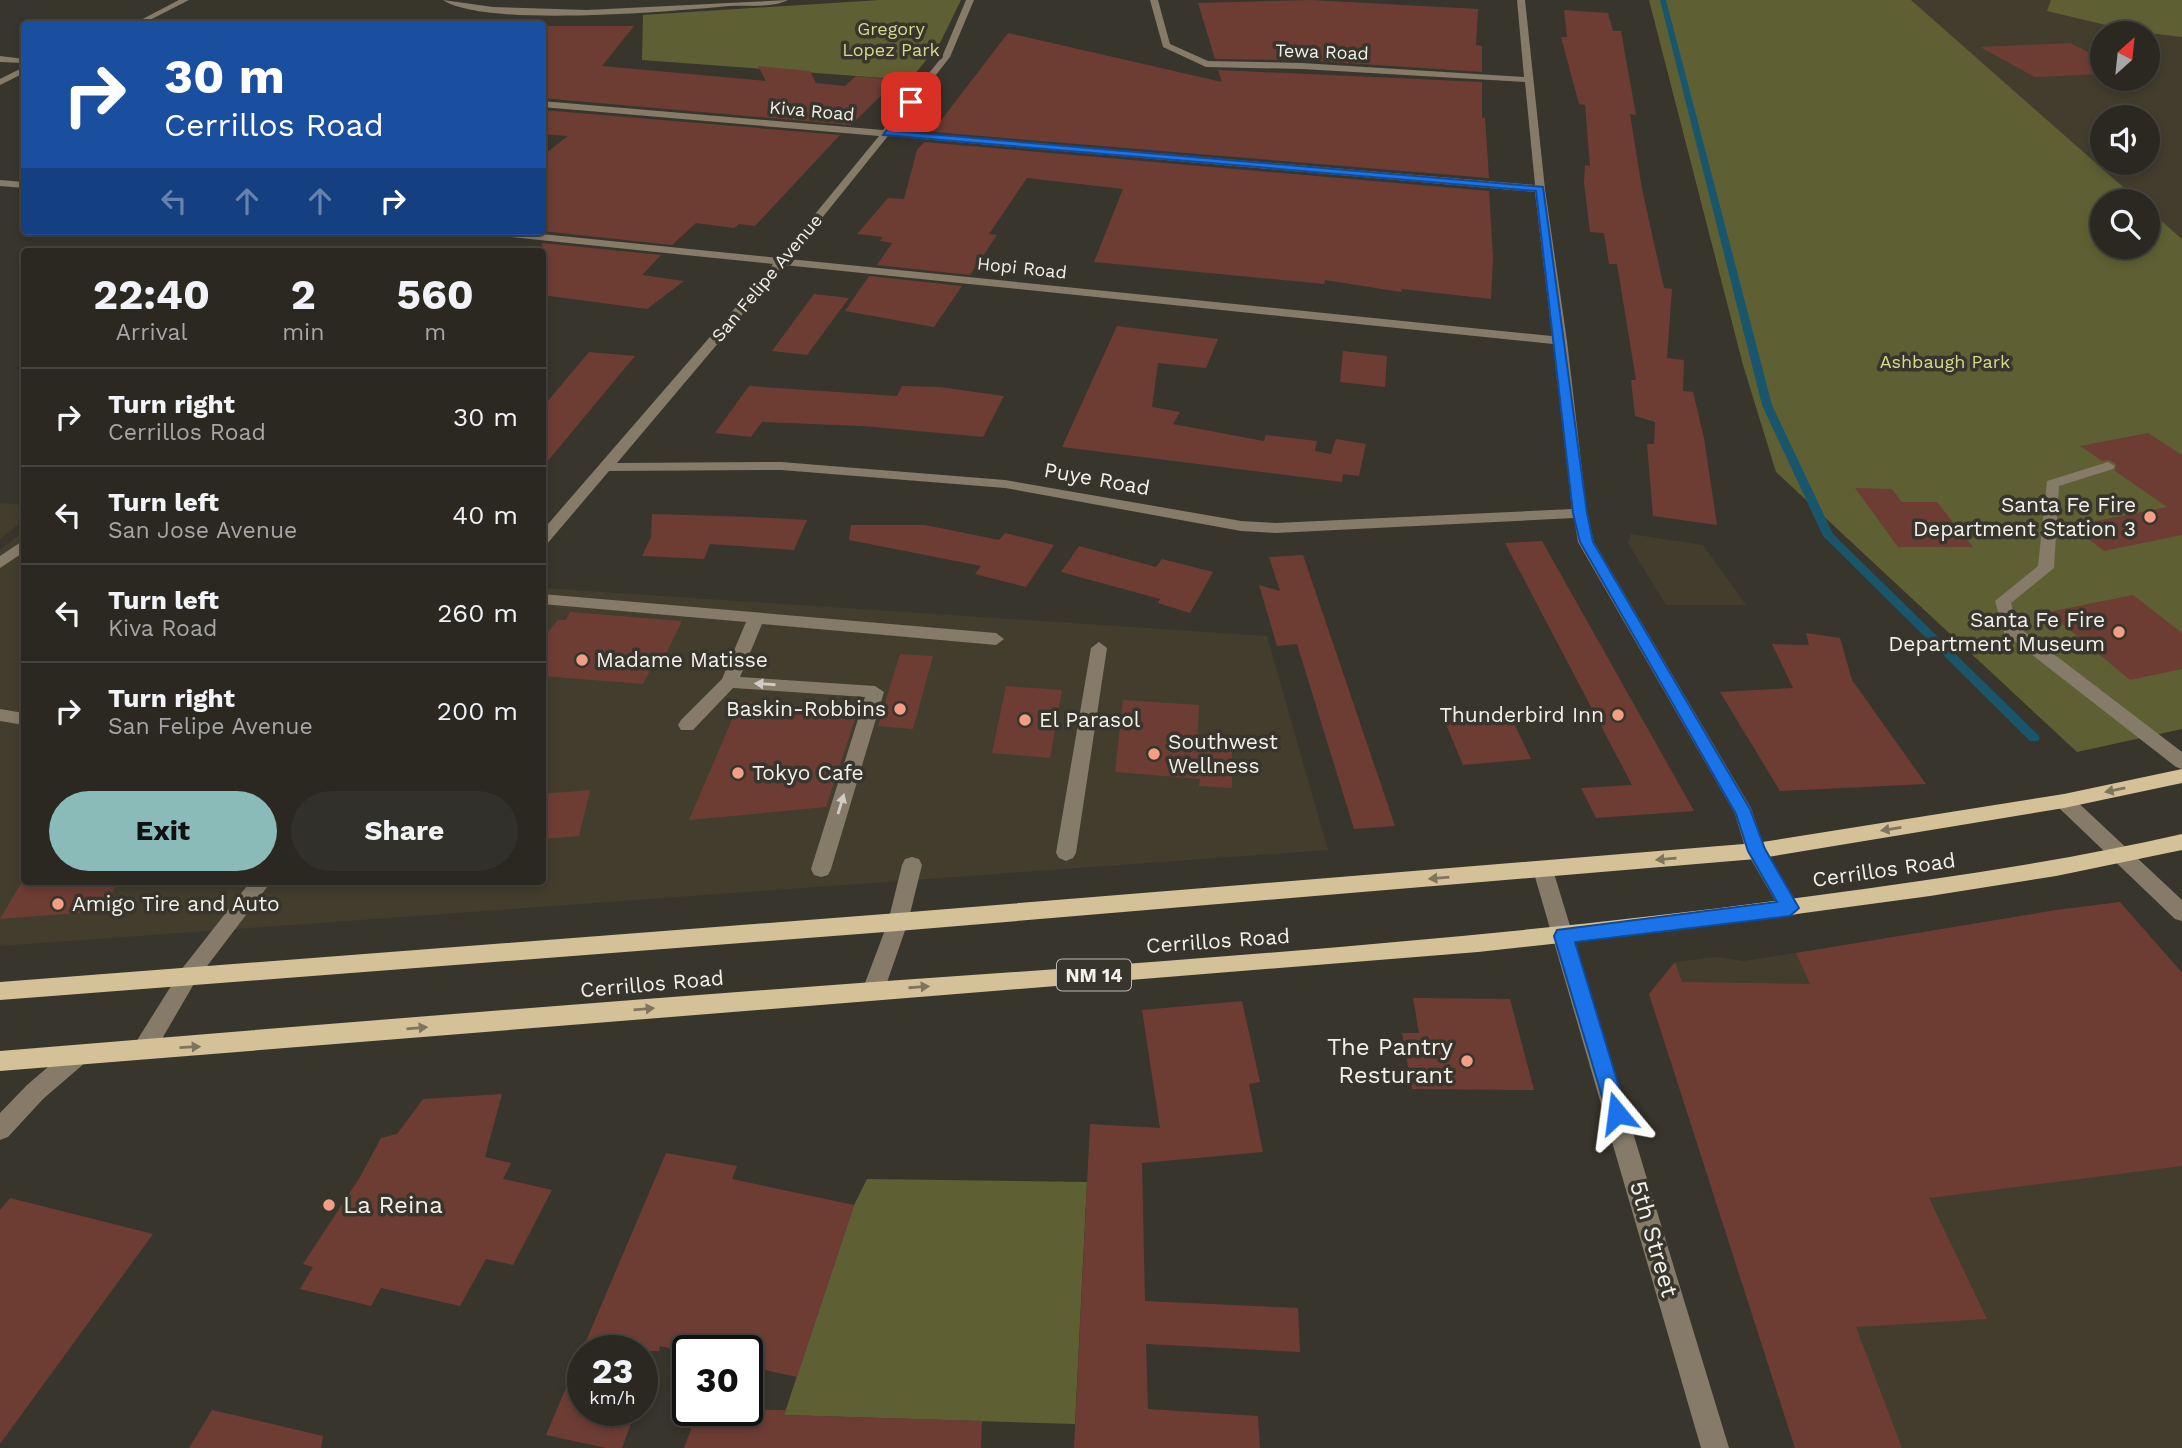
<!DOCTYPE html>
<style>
:root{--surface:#2a2821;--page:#32302a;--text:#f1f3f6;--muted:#a5a6a5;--line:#46443f;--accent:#8bbbb9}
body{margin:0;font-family:"Work Sans",sans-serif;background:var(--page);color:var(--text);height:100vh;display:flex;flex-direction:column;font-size:26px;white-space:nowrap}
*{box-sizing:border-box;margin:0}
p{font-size:23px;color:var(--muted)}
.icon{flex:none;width:38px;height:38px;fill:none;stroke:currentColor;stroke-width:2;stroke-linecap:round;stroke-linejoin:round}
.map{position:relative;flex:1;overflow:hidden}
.details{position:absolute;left:21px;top:248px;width:525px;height:637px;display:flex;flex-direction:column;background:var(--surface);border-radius:7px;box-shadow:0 4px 10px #0003,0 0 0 2px var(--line)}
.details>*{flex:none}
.hud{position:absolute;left:21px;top:21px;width:525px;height:214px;border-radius:7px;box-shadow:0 4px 10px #0003,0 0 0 2px var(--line);background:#1a4fa0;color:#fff;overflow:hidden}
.needle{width:46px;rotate:27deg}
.tools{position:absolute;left:2090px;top:21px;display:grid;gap:14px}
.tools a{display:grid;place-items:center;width:70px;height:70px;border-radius:50%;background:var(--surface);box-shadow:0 4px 10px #0003,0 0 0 2px var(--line);font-size:35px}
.speed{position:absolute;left:567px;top:1335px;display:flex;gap:14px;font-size:35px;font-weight:700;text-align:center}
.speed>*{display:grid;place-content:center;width:91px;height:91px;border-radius:50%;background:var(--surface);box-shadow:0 4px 10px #0003,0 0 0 2px var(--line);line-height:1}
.speed small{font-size:18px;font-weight:400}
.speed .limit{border:4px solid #111;border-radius:10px;background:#fff;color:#111}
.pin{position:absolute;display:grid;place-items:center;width:60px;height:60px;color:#fff;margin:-30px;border-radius:14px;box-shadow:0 4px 10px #0006}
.me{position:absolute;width:77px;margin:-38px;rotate:344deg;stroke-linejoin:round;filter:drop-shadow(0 0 5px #0008)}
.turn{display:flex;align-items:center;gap:24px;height:147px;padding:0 28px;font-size:32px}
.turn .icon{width:91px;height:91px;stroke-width:2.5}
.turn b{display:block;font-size:49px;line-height:60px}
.lanes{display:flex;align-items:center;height:66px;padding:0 28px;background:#0003;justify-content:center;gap:35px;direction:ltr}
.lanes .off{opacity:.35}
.eta{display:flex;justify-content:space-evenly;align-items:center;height:119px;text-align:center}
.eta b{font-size:42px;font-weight:700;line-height:49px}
.button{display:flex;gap:14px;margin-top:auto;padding:14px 28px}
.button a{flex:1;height:80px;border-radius:42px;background:var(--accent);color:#111;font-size:28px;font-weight:700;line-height:80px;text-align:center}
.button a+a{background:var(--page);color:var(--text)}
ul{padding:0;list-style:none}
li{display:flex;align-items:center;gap:21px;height:98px;padding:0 28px;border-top:2px solid var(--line)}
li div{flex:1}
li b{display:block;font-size:26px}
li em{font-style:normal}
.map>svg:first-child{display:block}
.built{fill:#433d2e;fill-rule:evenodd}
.green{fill:#5e6033}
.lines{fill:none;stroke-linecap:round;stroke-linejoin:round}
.stream{fill:#19566c;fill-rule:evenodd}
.building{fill:#6d3d34}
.minor{fill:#857b68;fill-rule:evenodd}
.major{fill:#d5c198;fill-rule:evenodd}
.oneway{fill:#d1cdc4}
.oneway2{fill:#7f745d}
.route{fill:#1a73e8;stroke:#114b97;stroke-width:2}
.poi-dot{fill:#f39f83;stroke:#38352c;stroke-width:2.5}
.labels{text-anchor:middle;stroke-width:7;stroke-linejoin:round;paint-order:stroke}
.far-park-label{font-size:18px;fill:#d6da8b;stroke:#38352c}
.far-street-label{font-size:18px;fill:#f2f0eb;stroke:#38352c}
.shield{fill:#38352c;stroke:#bab8b2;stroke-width:2}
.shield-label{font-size:19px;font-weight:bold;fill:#f2f0eb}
.street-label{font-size:21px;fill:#f2f0eb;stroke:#38352c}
.poi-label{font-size:21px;fill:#f2f0eb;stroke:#38352c;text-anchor:start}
.near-poi-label{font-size:24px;fill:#f2f0eb;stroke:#38352c;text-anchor:end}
.near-street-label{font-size:24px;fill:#f2f0eb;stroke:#38352c}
</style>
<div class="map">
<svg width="2182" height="1448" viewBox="0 0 2182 1448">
<rect width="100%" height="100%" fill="#38352c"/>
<g class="built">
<path d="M1911,0H2182V239L2147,208V201H2139ZM2102,33H2147V79H2102ZM2102,117H2147V163H2102Z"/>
<path d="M0,503L24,505V520L0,539Z"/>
<path d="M24,531V882H542L543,588L1267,636L1328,850L0,946V550Z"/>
<path d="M1631,534L1703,545L1746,605H1666L1628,543Z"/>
<path d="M2120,902L2182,972V1448H1795L1649,994L1675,962L1716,957L1744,961Z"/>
</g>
<g class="green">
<path d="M880,0H961L940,43L910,80L642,60L643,15Z"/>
<path d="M1649,0H1911L2139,201H2102V247H2147V208L2182,239V729L2077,752L1776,472L1743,365Z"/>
<path d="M2051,0H2182V37L2131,31L2047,11Z"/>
<path d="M867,1179L1087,1182L1075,1424L784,1415L854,1205Z"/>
</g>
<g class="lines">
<path class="stream" d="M1660,0H1666L1772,405L1833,534L2038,735L2040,738L2038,741H2030L1823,536L1762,405Z"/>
</g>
<g class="building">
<path d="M1311,0L1478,9L1476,45L1482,46V72L1302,60L1215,59L1198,3Z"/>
<path d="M1564,10L1608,13L1613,31H1621L1636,115L1630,114L1642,189L1664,288L1672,289L1667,358L1684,360L1683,391L1693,392L1704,438L1717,525L1653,516L1647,444H1654L1655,422L1635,416L1631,380H1636L1617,264H1609L1604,233L1590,232L1584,183L1585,165L1590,166L1585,105L1579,104L1561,37H1567Z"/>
<path d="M542,26H634L602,66L766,81L758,66L810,71L816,83L845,86L856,76L897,80L851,125L542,98Z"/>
<path d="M1008,33L1222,82L1218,70L1482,82V118H1485L1489,178L932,132Z"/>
<path d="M2070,43L2102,59V74L2035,77L1980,47Z"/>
<path d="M542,110L840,135L755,226L739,224L734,228L696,223L672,245L542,231V156L568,136L542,134Z"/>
<path d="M924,142L1489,191L1493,257L1491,299L1402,289L1401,292L1325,280L1324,284L1094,262L1123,189L1027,178L989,234L997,235L970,275L877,265L892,243L880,241L883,237L857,234L888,198L904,199L917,150Z"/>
<path d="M542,243L661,255L642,275L684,281L647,309L542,295Z"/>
<path d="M869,276L962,286L934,327L845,311Z"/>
<path d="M814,294L849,298L807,355L772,351Z"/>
<path d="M1117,326L1218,339L1206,368L1158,363L1152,407L1180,412L1173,424L1264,441L1266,435L1317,441L1315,451L1331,454L1336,439L1366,444L1359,476L1343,474L1342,482L1062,447Z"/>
<path d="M1343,351L1387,356L1385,387L1340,382Z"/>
<path d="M589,352L635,356L542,468V408Z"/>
<path d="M749,386L897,396L902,386L940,387L1004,396L983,437L862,426L762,422L751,437L715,433Z"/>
<path d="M2148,433L2182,455V535L2104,551L2071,526L2167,507L2115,471L2116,464L2109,460L2102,461L2080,446Z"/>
<path d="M1855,488L1892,489L1902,502H1937L1973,547H1898Z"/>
<path d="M652,514L752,517L807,520L794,550L710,544L704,559L642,556L651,537Z"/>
<path d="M851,525H925L999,540L1005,533L1054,545L1026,587L975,574L981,566L849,540Z"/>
<path d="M1542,541L1694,811L1596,818L1581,788L1632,785L1505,543Z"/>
<path d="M1079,546L1156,567L1162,559L1213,572L1190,613L1158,603L1160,599L1061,572Z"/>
<path d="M1303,555L1395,826L1354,829L1297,644L1277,646L1259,585L1280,591L1269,557Z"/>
<path d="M2133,595L2182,633V669L2130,680L2048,612Z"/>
<path d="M570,612L682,621L666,654L659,653L643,684L542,676V640L558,620H566Z"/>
<path d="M1806,633L1840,638L1852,680L1926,784L1780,791L1720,692L1793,688L1772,644L1809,645Z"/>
<path d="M900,654L933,656L913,729L878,726Z"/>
<path d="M1006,686L1062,690L1050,758L992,753Z"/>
<path d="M1123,700L1199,705L1197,745L1232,748V788L1199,786L1200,779L1115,772Z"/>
<path d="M740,701L858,710L826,807L689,820Z"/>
<path d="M1509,713L1531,759L1463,765L1443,717Z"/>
<path d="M590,790L579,836L542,839V794Z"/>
<path d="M22,882H118L103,911L0,919Z"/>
<path d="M2120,902L2182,973V1166L1929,1198L1987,1319L1856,1327L1902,1448H1795L1649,994L1675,962L1682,982L1810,984L1796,953L2056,910Z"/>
<path d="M1413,998L1510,999L1534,1090L1412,1089L1402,1033H1419Z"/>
<path d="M1242,1001L1260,1082L1249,1084L1263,1152L1142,1163L1145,1301L1298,1308L1300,1352L1146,1344L1148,1409L1258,1416L1260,1448H1074L1090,1124L1160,1128L1142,1010Z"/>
<path d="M502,1094L485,1157L511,1163L503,1179L552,1190L513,1265L486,1259L460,1306L381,1288L371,1306L300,1289L313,1267L303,1264L360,1177L381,1138L397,1134L423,1099Z"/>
<path d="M666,1153L737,1166L732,1179L854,1205L797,1377L747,1366V1351H681L660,1346L659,1351H583V1410H636L622,1448H606L546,1435Z"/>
<path d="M10,1198L153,1234L0,1444V1210Z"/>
<path d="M212,1410L323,1436L321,1448H189Z"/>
<path d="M698,1410H786L784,1415L982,1421L981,1448H684Z"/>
</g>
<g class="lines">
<g class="minor">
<path d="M179,0H189L142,24H133Z"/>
<path d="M443,0L493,7L587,10L788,0C773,8 747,5 730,6C674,11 485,28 443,0Z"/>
<path d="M966,0H974L950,57L892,131L1535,185L1525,82L1302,69L1206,67L1163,47L1150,0H1158L1170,44L1208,61L1302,63L1524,77L1517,0H1525L1545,189L1567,341L1587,513L1594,542L1751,808L1765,849L1800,908L1797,914L1790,916L1783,914L1746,851L1735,814L1578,542L1574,518L1276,533L1241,531L1005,488L781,470L609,471L547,544L542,546V531L773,264L480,234L475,231H512L779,258L879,136L542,107V101L883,130L942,57ZM888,136L1535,192L1552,336L789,259ZM784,265L1553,344L1572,509L1276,523L1241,521L1005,480L781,462L617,463Z"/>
<path d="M0,56L24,59V63L0,62Z"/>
<path d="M24,67V73L0,85V79Z"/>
<path d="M0,180L24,182V188L0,186Z"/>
<path d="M2108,462L2115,466L2113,469L2059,486L2054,568L2011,603L2017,626L2182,752V769L2176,767L2004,633L1995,601L2038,566L2047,481Z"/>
<path d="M24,540V552L0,568V556Z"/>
<path d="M542,594L996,633L1004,639L996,645L762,624L740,677L875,686L884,692L831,869L828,875L821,877L814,875L811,869L865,697L733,688L693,730H681L678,725L681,720L722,679L746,622L542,604Z"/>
<path d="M1099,642L1107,648L1076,853L1073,858L1066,861L1059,858L1056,853L1091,648Z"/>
<path d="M0,709L24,713V725L0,721Z"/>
<path d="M2064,794L2071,796L2182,900V921L2175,919L2057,806L2055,801L2057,796Z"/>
<path d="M912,857L919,859L922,865L908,922L884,991L880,998L873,1000L866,998L862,991L888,922L902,865L905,859Z"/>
<path d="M1543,862L1550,864L1553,870L1729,1448H1701L1533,870L1536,864Z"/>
<path d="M250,882H271L195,982L152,1056L144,1059L136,1056L133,1049L136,1042L181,970Z"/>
<path d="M78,1045L86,1048L89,1055L86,1062L43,1099L8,1137L0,1140V1113L27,1085L70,1048Z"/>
</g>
<g class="major">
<path d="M2182,769V783L2064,808L1756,859L898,931L0,1000V982L898,913L1756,843L2064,794Z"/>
<path d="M2182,834V850L2056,876L1930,896L1662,932L1478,952L0,1071V1051C348,1022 696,994 1044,970C1301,951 1557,931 1812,896C1936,879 2060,862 2182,834Z"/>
</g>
</g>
<defs><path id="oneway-solid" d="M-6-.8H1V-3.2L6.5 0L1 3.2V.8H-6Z" transform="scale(1.75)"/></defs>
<g class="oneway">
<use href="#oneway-solid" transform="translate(765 684) rotate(-176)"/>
<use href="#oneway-solid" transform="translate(841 804) rotate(-73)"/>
</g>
<g class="oneway2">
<use href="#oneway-solid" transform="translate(2115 790) rotate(168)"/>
<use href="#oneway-solid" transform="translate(1891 829) rotate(171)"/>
<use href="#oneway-solid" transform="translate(1666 859) rotate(175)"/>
<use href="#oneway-solid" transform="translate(1439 878) rotate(175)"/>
<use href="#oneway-solid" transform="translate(919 987) rotate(-4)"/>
<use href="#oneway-solid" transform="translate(644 1009) rotate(-5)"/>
<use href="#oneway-solid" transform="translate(417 1028) rotate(-5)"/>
<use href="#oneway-solid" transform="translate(190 1047) rotate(-3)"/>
</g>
<path class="route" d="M911,99L915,102L892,131L1543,187L1587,513L1593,542L1750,809L1765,849L1799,908L1790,916L1575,942L1627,1113L1624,1120L1617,1123L1610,1120L1607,1113L1554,936L1557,930L1777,902L1748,851L1736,814L1580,542L1573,513L1536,191L883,135Z"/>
<g class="poi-dot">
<circle cx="2150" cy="517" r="7"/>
<circle cx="2119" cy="632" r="7"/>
<circle cx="582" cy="660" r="7"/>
<circle cx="900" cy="709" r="7"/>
<circle cx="1618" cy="715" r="7"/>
<circle cx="1025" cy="720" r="7"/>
<circle cx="1154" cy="754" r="7"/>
<circle cx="738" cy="773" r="7"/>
<circle cx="58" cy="904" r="7"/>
<circle cx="1467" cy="1061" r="7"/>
<circle cx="329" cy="1205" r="7"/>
</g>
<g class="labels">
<g class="far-park-label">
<text x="891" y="35">Gregory<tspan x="891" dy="21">Lopez Park</tspan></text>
<text x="1945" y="368">Ashbaugh Park</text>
</g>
<g class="far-street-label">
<text transform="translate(1322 52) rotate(2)" y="6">Tewa Road</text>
<text transform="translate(812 111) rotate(5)" y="6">Kiva Road</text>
<text transform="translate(1022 268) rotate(6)" y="6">Hopi Road</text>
<text transform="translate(767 278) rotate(-50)" y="6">San Felipe Avenue</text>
</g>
<rect class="shield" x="1057" y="959.5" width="74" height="31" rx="5"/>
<g class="shield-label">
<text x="1094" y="982">NM 14</text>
</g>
<g class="street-label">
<text transform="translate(1097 479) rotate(10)" y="7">Puye Road</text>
<text transform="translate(1884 870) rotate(-8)" y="7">Cerrillos Road</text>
<text transform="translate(1218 941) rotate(-4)" y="7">Cerrillos Road</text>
<text transform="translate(652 984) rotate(-5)" y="7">Cerrillos Road</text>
</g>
<g class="poi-label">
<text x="2136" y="512" text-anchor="end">Santa Fe Fire<tspan x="2136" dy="24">Department Station 3</tspan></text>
<text x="2105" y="627" text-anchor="end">Santa Fe Fire<tspan x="2105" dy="24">Department Museum</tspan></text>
<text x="596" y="667">Madame Matisse</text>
<text x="886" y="716" text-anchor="end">Baskin-Robbins</text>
<text x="1604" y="722" text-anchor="end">Thunderbird Inn</text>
<text x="1039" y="727">El Parasol</text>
<text x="1168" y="749">Southwest<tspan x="1168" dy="24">Wellness</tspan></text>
<text x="752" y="780">Tokyo Cafe</text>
<text x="72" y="911">Amigo Tire and Auto</text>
</g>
<g class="near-poi-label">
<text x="1453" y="1055">The Pantry<tspan x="1453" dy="28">Resturant</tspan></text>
<text x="343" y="1213" text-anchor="start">La Reina</text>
</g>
<g class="near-street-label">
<text transform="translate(1654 1239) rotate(74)" y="8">5th Street</text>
</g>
</g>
</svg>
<div class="tools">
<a><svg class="needle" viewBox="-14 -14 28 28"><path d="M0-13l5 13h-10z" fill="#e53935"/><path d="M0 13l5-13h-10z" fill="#a5a6a5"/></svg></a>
<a><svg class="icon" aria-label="sound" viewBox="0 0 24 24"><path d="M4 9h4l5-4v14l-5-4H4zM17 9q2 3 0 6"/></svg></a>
<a><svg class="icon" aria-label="search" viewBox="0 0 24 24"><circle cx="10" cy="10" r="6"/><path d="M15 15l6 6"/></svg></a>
</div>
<div class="speed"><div>23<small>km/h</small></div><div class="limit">30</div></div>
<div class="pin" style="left:911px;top:102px;background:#d93025"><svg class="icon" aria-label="arrive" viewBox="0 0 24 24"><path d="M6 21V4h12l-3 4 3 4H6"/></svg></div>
<svg class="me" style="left:1617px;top:1113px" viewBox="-20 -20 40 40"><path d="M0-17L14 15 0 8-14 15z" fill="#1a73e8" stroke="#fff" stroke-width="4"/></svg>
<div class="hud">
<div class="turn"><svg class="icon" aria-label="right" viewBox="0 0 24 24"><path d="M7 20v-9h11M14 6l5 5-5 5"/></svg><div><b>30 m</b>Cerrillos Road</div></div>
<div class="lanes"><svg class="icon off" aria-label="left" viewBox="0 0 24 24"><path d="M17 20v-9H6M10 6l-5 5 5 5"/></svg><svg class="icon off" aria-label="ahead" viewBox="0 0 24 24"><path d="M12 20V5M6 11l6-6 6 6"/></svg><svg class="icon off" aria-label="ahead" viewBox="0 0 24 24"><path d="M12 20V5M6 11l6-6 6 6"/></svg><svg class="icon" aria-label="right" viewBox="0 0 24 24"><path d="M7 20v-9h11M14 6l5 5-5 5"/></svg></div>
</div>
<section class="details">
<div class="eta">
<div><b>22:40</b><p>Arrival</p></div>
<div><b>2</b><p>min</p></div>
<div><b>560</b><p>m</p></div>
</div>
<ul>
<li><svg class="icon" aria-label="right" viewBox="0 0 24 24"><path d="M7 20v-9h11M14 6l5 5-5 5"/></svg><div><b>Turn right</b><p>Cerrillos Road</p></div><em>30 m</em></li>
<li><svg class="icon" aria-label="left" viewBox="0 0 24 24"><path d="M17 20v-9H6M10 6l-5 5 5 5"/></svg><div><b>Turn left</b><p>San Jose Avenue</p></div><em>40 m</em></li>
<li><svg class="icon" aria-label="left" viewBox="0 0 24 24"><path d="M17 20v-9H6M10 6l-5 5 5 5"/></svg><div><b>Turn left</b><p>Kiva Road</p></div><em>260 m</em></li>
<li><svg class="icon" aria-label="right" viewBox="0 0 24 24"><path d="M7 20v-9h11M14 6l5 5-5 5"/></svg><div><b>Turn right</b><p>San Felipe Avenue</p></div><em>200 m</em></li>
</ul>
<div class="button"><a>Exit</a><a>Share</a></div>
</section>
</div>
